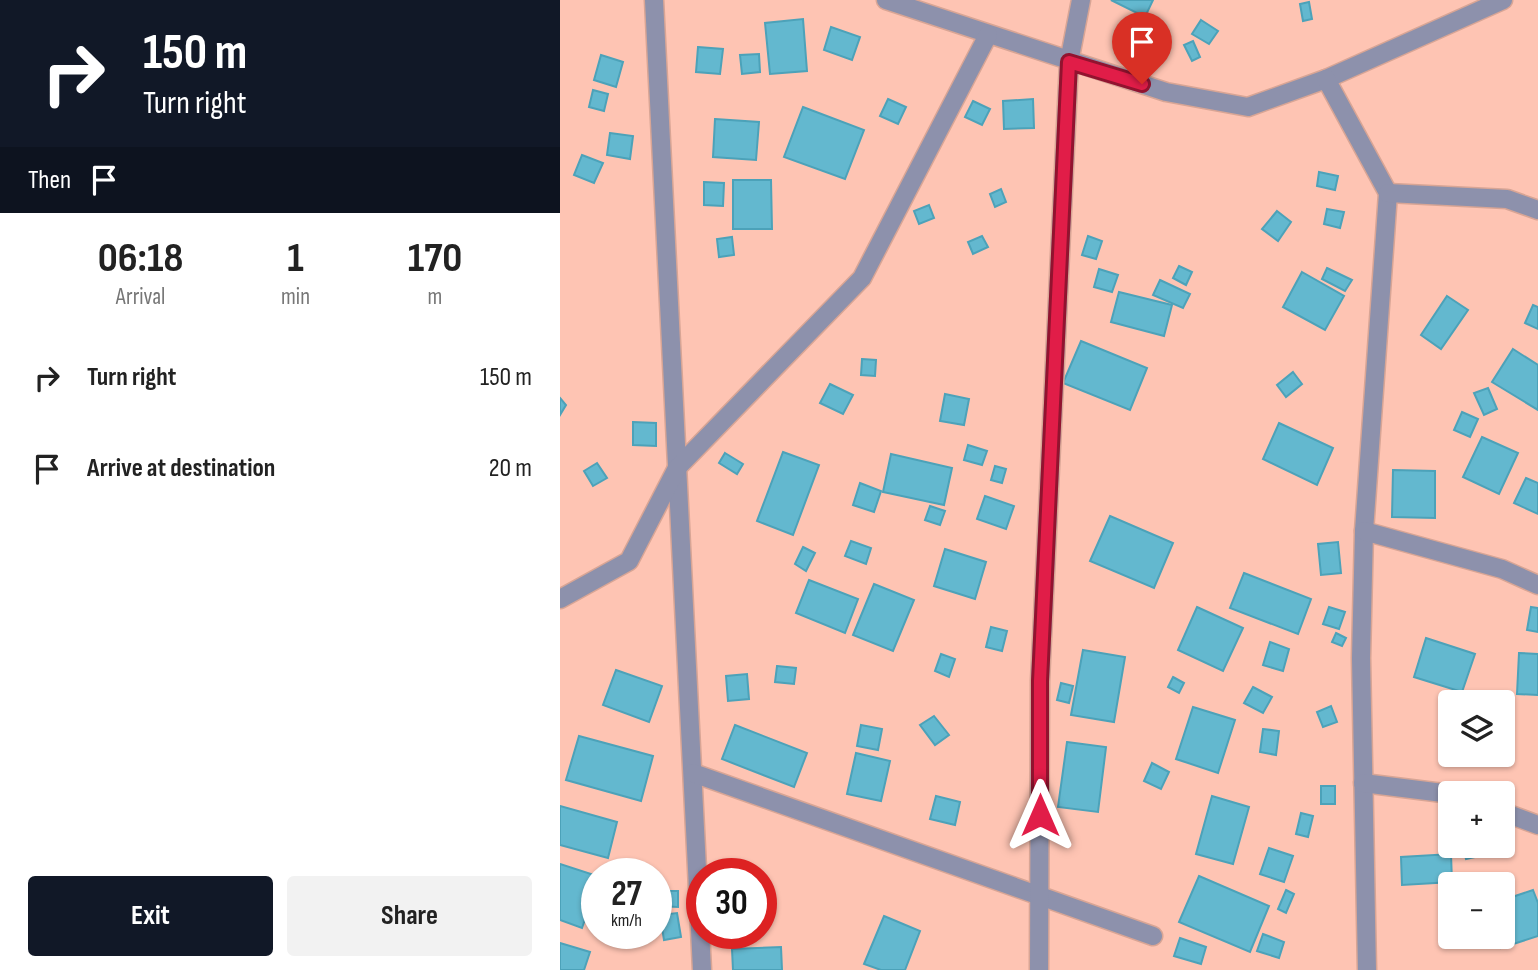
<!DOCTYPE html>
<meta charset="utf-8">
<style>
:root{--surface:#fff;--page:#f2f2f2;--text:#222;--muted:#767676;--accent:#111827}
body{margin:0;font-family:"Sofia Sans Condensed",sans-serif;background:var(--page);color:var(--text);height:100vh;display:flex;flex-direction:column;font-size:26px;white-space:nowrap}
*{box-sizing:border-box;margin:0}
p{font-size:23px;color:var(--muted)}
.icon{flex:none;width:38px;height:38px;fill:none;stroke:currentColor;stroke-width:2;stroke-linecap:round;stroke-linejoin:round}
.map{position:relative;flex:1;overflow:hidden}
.side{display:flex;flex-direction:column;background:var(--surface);width:560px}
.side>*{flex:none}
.hud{background:#111827;color:#fff;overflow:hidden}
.tools{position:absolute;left:878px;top:690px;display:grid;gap:14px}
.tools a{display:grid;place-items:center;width:77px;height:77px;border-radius:7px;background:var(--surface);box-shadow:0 2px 5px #0004;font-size:35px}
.speed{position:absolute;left:21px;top:858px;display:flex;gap:14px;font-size:35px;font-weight:700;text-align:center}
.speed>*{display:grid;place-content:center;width:91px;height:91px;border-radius:50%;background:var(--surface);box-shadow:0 2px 5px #0004;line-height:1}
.speed small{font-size:18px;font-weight:400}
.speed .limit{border:10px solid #d22;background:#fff;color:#111}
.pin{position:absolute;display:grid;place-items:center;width:60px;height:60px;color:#fff;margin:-72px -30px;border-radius:50% 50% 50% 0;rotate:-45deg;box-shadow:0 0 7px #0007}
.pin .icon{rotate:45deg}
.me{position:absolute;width:77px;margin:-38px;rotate:0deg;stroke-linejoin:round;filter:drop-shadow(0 0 5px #0008)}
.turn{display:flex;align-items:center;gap:24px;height:147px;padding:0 28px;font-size:32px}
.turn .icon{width:91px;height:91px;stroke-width:2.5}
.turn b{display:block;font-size:49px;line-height:60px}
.then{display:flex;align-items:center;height:66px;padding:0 28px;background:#0003;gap:14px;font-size:26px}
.eta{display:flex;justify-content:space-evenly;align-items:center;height:119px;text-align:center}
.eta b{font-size:42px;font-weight:700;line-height:49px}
.primary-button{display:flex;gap:14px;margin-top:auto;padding:14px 28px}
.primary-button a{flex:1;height:80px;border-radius:7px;background:var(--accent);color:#fff;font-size:28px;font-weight:700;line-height:80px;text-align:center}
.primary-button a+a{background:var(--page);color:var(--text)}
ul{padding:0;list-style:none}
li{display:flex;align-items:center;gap:21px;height:91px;padding:0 28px}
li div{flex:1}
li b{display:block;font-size:26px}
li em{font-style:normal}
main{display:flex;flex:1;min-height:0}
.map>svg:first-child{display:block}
.building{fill:#63b8cf;stroke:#4ca2b9;stroke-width:2}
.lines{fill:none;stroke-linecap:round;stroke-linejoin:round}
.minor-casing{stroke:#d8a595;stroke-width:21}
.minor{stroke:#8d91ac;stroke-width:18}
.route-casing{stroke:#92132f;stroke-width:18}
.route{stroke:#e11d48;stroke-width:12}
</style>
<main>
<section class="side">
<div class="hud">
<div class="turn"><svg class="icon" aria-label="right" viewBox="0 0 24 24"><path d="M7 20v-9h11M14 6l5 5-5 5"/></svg><div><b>150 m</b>Turn right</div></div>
<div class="then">Then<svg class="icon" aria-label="arrive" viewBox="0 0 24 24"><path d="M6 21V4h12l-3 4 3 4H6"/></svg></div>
</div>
<div class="eta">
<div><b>06:18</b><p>Arrival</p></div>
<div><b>1</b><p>min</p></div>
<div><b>170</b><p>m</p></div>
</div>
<ul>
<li><svg class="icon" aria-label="right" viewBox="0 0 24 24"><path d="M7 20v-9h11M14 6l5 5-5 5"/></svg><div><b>Turn right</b></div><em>150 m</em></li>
<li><svg class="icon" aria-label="arrive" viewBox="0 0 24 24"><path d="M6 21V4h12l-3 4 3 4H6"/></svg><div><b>Arrive at destination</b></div><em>20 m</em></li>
</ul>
<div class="primary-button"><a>Exit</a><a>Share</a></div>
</section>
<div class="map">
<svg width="978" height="970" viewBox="0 0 978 970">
<rect width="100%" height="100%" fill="#fec4b3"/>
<g class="building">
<path d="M551,0H593L585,17Z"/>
<path d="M749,2L752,19L743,21L740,4Z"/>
<path d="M243,19L247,71L210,74L205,23Z"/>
<path d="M641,20L658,31L649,44L632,34Z"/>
<path d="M586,21L599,23L596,40L583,38Z"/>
<path d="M271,27L300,37L292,60L264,50Z"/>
<path d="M633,41L640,57L632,61L624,45Z"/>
<path d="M138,47L163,49L160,74L136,72Z"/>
<path d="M199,54L200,72L182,74L180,55Z"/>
<path d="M41,55L63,62L56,87L34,80Z"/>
<path d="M33,90L48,94L44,111L29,107Z"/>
<path d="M328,99L346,107L338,124L320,116Z"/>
<path d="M473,99L474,128L444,129L443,101Z"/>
<path d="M413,101L430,109L422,125L405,117Z"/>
<path d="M243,107L304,130L285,179L224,157Z"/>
<path d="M155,119L199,122L196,160L153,157Z"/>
<path d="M50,133L73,136L70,159L47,155Z"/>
<path d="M22,155L43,163L34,183L14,175Z"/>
<path d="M759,172L778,176L775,190L757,186Z"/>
<path d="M173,180H211L212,229H173Z"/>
<path d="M144,182L164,183L163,206L144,205Z"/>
<path d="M441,189L446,202L435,207L430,194Z"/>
<path d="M369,205L374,218L359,224L354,211Z"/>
<path d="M767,209L784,212L780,228L764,224Z"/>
<path d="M717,211L731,222L718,241L702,229Z"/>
<path d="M422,236L428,247L413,254L408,242Z"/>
<path d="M528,236L542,241L536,259L522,255Z"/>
<path d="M172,237L174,255L159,257L157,239Z"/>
<path d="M619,266L632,272L626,285L613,278Z"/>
<path d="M767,268L792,280L785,291L762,279Z"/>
<path d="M539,269L558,275L552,292L534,287Z"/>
<path d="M742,272L784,296L765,330L723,307Z"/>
<path d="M600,280L630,294L623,308L593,295Z"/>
<path d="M559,292L612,305L604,336L551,322Z"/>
<path d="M887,296L908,310L881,349L861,335Z"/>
<path d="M973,305L978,307V329L965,323Z"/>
<path d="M521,341L587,368L570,410L503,383Z"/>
<path d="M953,349L978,365V410L932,382Z"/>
<path d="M302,359L316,360L315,376L301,375Z"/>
<path d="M733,372L742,384L726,397L717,385Z"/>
<path d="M270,384L293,395L283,414L260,403Z"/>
<path d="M928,388L937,409L924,415L914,393Z"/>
<path d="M385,394L409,399L404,425L380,421Z"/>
<path d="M0,398L6,405L0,415Z"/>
<path d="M902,412L918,419L910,437L894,430Z"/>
<path d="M73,422L96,423V446L73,445Z"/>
<path d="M719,423L773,448L757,485L703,459Z"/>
<path d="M922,437L958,453L939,494L903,477Z"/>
<path d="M408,445L427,451L422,465L404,460Z"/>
<path d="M223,452L259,465L233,535L197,521Z"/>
<path d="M165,453L183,464L177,474L159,463Z"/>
<path d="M331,454L392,468L384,505L323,492Z"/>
<path d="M37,463L47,478L33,486L24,471Z"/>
<path d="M435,466L446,469L442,483L431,480Z"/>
<path d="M833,470L875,471V518L832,517Z"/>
<path d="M966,478L978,483V514L954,503Z"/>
<path d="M300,483L321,491L314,512L293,505Z"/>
<path d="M425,496L454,506L446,529L417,519Z"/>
<path d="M370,506L385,511L380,525L365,520Z"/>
<path d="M550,516L613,543L594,588L530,561Z"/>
<path d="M291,541L311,548L306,564L285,556Z"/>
<path d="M778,542L781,573L761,575L758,544Z"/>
<path d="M243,547L255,553L246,571L235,564Z"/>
<path d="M385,549L426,562L415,599L374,586Z"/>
<path d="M684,573L751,599L738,634L670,608Z"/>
<path d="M249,580L298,599L285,633L236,613Z"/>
<path d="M314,584L354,600L333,651L293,635Z"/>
<path d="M637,607L683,628L663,671L618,650Z"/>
<path d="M769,607L785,612L779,629L763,624Z"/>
<path d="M971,607L978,608V632L967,630Z"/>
<path d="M431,627L447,631L442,651L426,647Z"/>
<path d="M776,633L786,638L782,646L772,642Z"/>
<path d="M866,638L915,654L902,692L854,677Z"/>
<path d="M710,642L729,649L723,671L703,665Z"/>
<path d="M523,650L565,657L554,722L511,715Z"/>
<path d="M959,653L978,654V695L957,694Z"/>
<path d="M381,654L395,659L389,677L375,671Z"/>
<path d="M217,666L236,668L234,684L215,682Z"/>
<path d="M56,670L102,686L89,722L43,705Z"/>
<path d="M187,674L189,699L168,701L166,676Z"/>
<path d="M613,677L624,683L619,693L608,687Z"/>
<path d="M501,683L513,686L509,703L497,700Z"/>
<path d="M693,687L712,697L703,713L684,703Z"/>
<path d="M771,706L777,722L763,727L757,712Z"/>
<path d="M633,707L675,720L658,773L616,759Z"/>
<path d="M374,716L389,735L375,745L360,725Z"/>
<path d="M175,725L247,753L234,787L162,759Z"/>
<path d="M301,725L322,729L318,750L297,746Z"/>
<path d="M703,729L719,731L716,755L700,752Z"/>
<path d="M19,736L93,756L81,801L6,780Z"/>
<path d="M507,742L546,747L538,812L498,807Z"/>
<path d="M296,753L330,761L321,801L287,794Z"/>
<path d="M592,763L609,772L601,789L584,781Z"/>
<rect x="761" y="786" width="14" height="18"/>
<path d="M376,796L400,802L395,825L370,819Z"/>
<path d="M652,796L689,807L673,864L636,854Z"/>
<path d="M0,806L57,822L48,858L0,845Z"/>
<path d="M741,813L753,816L748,837L736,834Z"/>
<path d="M902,845H925L928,854L906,859Z"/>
<path d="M709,848L733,856L724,882L700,874Z"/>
<path d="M891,854L892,882L842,885L841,857Z"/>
<path d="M0,864L37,876V885L22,928L0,920Z"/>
<path d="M639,876L709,906L690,952L619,922Z"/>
<path d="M726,890L734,894L726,913L718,909Z"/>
<path d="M973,890L978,903V936L941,948L937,936H943V900Z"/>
<path d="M96,891H118V907L96,906Z"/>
<path d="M117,913L121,937L104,940L100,915Z"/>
<path d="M324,916L360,931L345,970H321L304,964Z"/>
<path d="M703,934L724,942L719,958L697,951Z"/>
<path d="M620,938L646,947L641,964L614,956Z"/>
<path d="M0,943L30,952L24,970H0Z"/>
<path d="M221,947L222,970H173L172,949Z"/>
</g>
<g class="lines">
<defs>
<g id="minor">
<path d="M94,0L142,970"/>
<path d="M326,0L606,92L688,107L766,79L943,0"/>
<path d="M766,79L828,193L804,531L801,658L807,970"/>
<path d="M828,193L947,199L978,210"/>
<path d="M804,531L942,569L978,585"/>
<path d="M0,599L69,561L117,468L302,278L428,35"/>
<path d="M133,773L593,936"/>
<path d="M803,783L891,794"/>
<path d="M943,812L978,825"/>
<path d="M479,970L480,681L509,62L521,0"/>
</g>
</defs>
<use href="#minor" class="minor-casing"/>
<use href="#minor" class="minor"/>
</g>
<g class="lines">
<defs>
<path id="route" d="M480,815V681L509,62L582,84"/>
</defs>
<use href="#route" class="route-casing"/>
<use href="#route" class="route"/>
</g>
</svg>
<div class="tools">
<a><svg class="icon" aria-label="layers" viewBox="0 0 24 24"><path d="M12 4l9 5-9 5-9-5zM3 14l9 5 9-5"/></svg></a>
<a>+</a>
<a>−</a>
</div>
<div class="speed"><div>27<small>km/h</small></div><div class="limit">30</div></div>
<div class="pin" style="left:582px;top:84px;background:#d93025"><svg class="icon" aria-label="arrive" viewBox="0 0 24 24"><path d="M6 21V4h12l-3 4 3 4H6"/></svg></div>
<svg class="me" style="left:480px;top:815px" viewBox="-20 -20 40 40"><path d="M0-17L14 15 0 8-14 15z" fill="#e11d48" stroke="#fff" stroke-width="4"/></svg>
</div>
</main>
